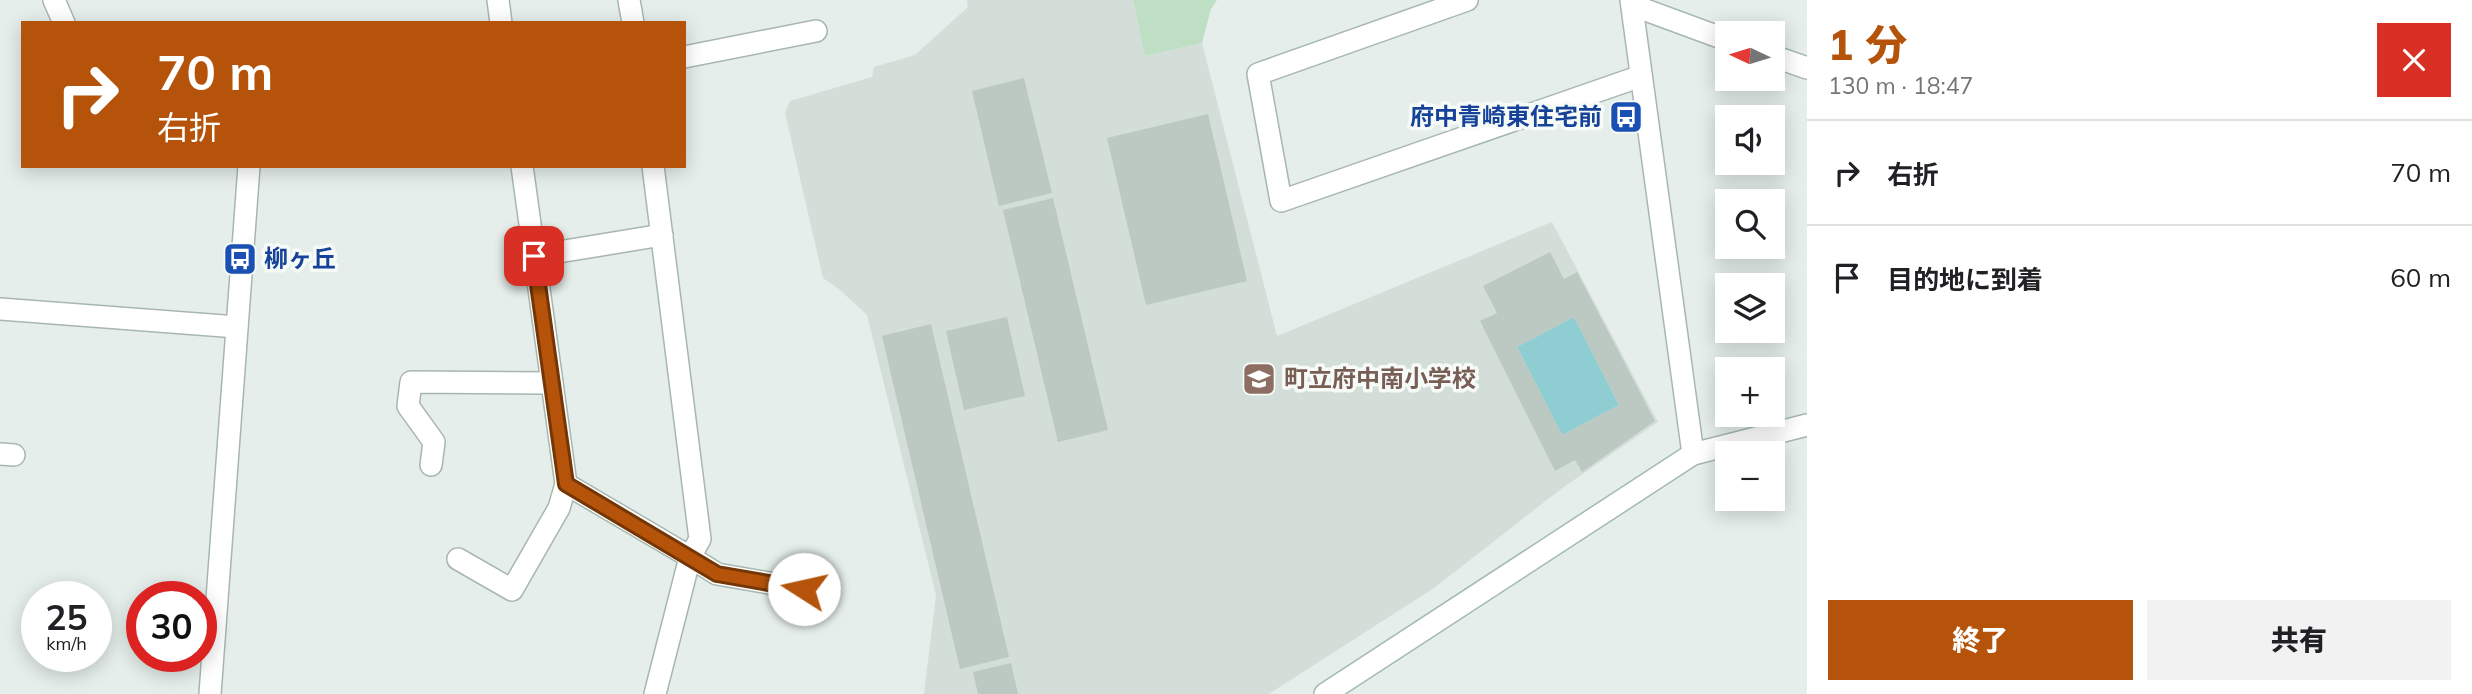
<!DOCTYPE html>
<html lang="ja">
<meta charset="utf-8">
<style>
:root{--surface:#fff;--page:#f2f2f2;--text:#202124;--muted:#757577;--line:#e0e0e0;--accent:#b45309}
body{margin:0;font-family:Mulish,"Noto Sans JP",sans-serif;background:var(--page);color:var(--text);height:100vh;display:flex;flex-direction:column;font-size:26px;white-space:nowrap}
*{box-sizing:border-box;margin:0}
p{font-size:23px;color:var(--muted)}
.icon{flex:none;width:38px;height:38px;fill:none;stroke:currentColor;stroke-width:2;stroke-linecap:round;stroke-linejoin:round}
.map{position:relative;flex:1;overflow:hidden}
.details{display:flex;flex-direction:column;background:var(--surface);width:665px}
.details>*{flex:none}
.hud{position:absolute;left:21px;top:21px;width:665px;height:147px;border-radius:0px;box-shadow:0 4px 18px #0003;background:#b45309;color:#fff;overflow:hidden}
.needle{width:46px;rotate:274deg}
.controls{position:absolute;left:1715px;top:21px;display:grid;gap:14px}
.controls a{display:grid;place-items:center;width:70px;height:70px;border-radius:0px;background:var(--surface);box-shadow:0 4px 18px #0003;font-size:35px}
.speed{position:absolute;left:21px;top:581px;display:flex;gap:14px;font-size:35px;font-weight:700;text-align:center}
.speed>*{display:grid;place-content:center;width:91px;height:91px;border-radius:50%;background:var(--surface);box-shadow:0 4px 18px #0003;line-height:1}
.speed small{font-size:18px;font-weight:400}
.speed .limit{border:10px solid #d22;background:#fff;color:#111}
.pin{position:absolute;display:grid;place-items:center;width:60px;height:60px;color:#fff;margin:-30px;border-radius:14px;box-shadow:0 4px 10px #0006}
.me{position:absolute;width:77px;margin:-38px;rotate:280deg;stroke-linejoin:round;filter:drop-shadow(0 0 5px #0008)}
.turn{display:flex;align-items:center;gap:24px;height:147px;padding:0 21px;font-size:32px}
.turn .icon{width:91px;height:91px;stroke-width:2.5}
.turn b{display:block;font-size:49px;line-height:60px}
.round{display:grid;place-items:center;flex:none;width:74px;height:74px;border-radius:0px;background:var(--page)}
.summary{display:flex;align-items:center;justify-content:space-between;height:119px;padding:0 21px}
h1{font-size:42px;font-weight:800;line-height:52px;color:var(--accent)}
.button{display:flex;gap:14px;margin-top:auto;padding:14px 21px}
.button a{flex:1;height:80px;border-radius:0px;background:var(--accent);color:#fff;font-size:28px;font-weight:800;line-height:80px;text-align:center}
.button a+a{background:var(--page);color:var(--text)}
ul{padding:0;list-style:none}
li{display:flex;align-items:center;gap:21px;height:105px;padding:0 21px;border-top:2px solid var(--line)}
li div{flex:1}
li b{display:block;font-size:26px}
li em{font-style:normal}
main{display:flex;flex:1;min-height:0}
.map>svg:first-child{display:block}
.built{fill:#d3ded8}
.green{fill:#bfdfc5}
.water{fill:#8eced2}
.building{fill:#bbc9c2;fill-rule:evenodd}
.lines{fill:none;stroke-linecap:round;stroke-linejoin:round}
.street-casing{stroke:#a7b7b0;stroke-width:24}
.secondary-casing{stroke:#a4bab0;stroke-width:24}
.street{stroke:#fff;stroke-width:21}
.secondary{stroke:#fff;stroke-width:21}
.route-casing{stroke:#753606;stroke-width:18}
.route{stroke:#b45309;stroke-width:12}
.labels{text-anchor:middle;stroke-width:7;stroke-linejoin:round;paint-order:stroke}
.transit-label{font-size:24px;font-weight:bold;fill:#164399;stroke:#f6fbf8;text-anchor:end}
.education-label{font-size:24px;font-weight:bold;fill:#785e54;stroke:#f6fbf8;text-anchor:start}
</style>
<main>
<div class="map">
<svg width="1807" height="694" viewBox="0 0 1807 694">
<rect width="100%" height="100%" fill="#e5eeea"/>
<path class="built" d="M967,0H1133L1145,56L1202,43L1277,336L1552,222L1658,422L1561,489L1434,588L1269,694H924L936,595L867,315L839,289L823,278L785,113L790,101L872,77L874,67L915,55L968,7Z"/>
<path class="green" d="M1133,0H1217L1211,9L1202,43L1145,56Z"/>
<path class="water" d="M1574,317L1619,405L1562,435L1517,347Z"/>
<g class="building">
<path d="M1024,78L1052,193L999,206L972,91Z"/>
<path d="M1208,114L1247,281L1146,305L1107,138Z"/>
<path d="M1053,198L1108,430L1058,442L1003,210Z"/>
<path d="M1550,252L1564,279L1577,272L1655,421L1582,472L1575,460L1555,471L1480,321L1497,313L1483,286ZM1574,317L1619,405L1562,435L1517,347Z"/>
<path d="M1007,317L1025,396L964,410L946,331Z"/>
<path d="M931,324L1009,657L960,669L882,336Z"/>
<path d="M1011,663L1018,694H978L973,672Z"/>
</g>
<g class="lines">
<defs>
<g id="street">
<path d="M54,0L64,23"/>
<path d="M498,0L501,23"/>
<path d="M629,0L633,23"/>
<path d="M1467,0L1258,74L1281,201L1641,76"/>
<path d="M1631,0L1693,454"/>
<path d="M1632,5L1727,40"/>
<path d="M1773,56L1807,68"/>
<path d="M684,57L816,31"/>
<path d="M522,166L566,484L690,557L655,694"/>
<path d="M653,166L700,539L690,557L717,574L804,589"/>
<path d="M534,256L662,235"/>
<path d="M0,309L237,327"/>
<path d="M0,454L14,455"/>
<path d="M431,465L434,442L408,406L411,382L552,383"/>
<path d="M458,559L512,590L559,508L566,484"/>
<path d="M210,694L249,166"/>
</g>
<path id="secondary" d="M1325,694L1693,454L1807,425"/>
</defs>
<use href="#street" class="street-casing"/>
<use href="#secondary" class="secondary-casing"/>
<use href="#street" class="street"/>
<use href="#secondary" class="secondary"/>
</g>
<g class="lines">
<defs>
<path id="route" d="M534,256L566,484L717,574L804,589"/>
</defs>
<use href="#route" class="route-casing"/>
<use href="#route" class="route"/>
</g>
<defs>
<symbol id="bus-square" viewBox="-11 -11 22 22"><rect x="-9" y="-9" width="18" height="18" rx="4" fill="#1a4fb4" stroke="#f6fbf8"/><path d="M-5-6H5V4H4V6H2V4H-2V6H-4V4H-5ZM-3.5-4V0h7V-4ZM-3.5 1.2v1.5H-2V1.2ZM2 1.2v1.5H3.5V1.2Z" fill="#fff"/></symbol>
<symbol id="school-square" viewBox="-11 -11 22 22"><rect x="-9" y="-9" width="18" height="18" rx="4" fill="#8d6e63" stroke="#f6fbf8"/><path d="M0-5L7-2L0 1L-7-2ZM-4 1L0 2.5L4 1V4Q0 6-4 4Z" fill="#fff"/></symbol>
</defs>
<g fill-rule="evenodd">
<use href="#bus-square" x="1607" y="98" width="38" height="38"/>
<use href="#bus-square" x="221" y="240" width="38" height="38"/>
<use href="#school-square" x="1240" y="360" width="38" height="38"/>
</g>
<g class="labels">
<g class="transit-label">
<text x="1602" y="125">府中青崎東住宅前</text>
<text x="264" y="267" text-anchor="start">柳ヶ丘</text>
</g>
<g class="education-label">
<text x="1284" y="387">町立府中南小学校</text>
</g>
</g>
</svg>
<div class="controls">
<a><svg class="needle" viewBox="-14 -14 28 28"><path d="M0-13l5 13h-10z" fill="#e53935"/><path d="M0 13l5-13h-10z" fill="#757577"/></svg></a>
<a><svg class="icon" aria-label="sound" viewBox="0 0 24 24"><path d="M4 9h4l5-4v14l-5-4H4zM17 9q2 3 0 6"/></svg></a>
<a><svg class="icon" aria-label="search" viewBox="0 0 24 24"><circle cx="10" cy="10" r="6"/><path d="M15 15l6 6"/></svg></a>
<a><svg class="icon" aria-label="layers" viewBox="0 0 24 24"><path d="M12 4l9 5-9 5-9-5zM3 14l9 5 9-5"/></svg></a>
<a>+</a>
<a>−</a>
</div>
<div class="speed"><div>25<small>km/h</small></div><div class="limit">30</div></div>
<div class="pin" style="left:534px;top:256px;background:#d93025"><svg class="icon" aria-label="arrive" viewBox="0 0 24 24"><path d="M6 21V4h12l-3 4 3 4H6"/></svg></div>
<svg class="me" style="left:804px;top:589px" viewBox="-20 -20 40 40"><circle r="19" fill="#fff"/><path d="M0-13L10 11 0 6-10 11z" fill="#b45309"/></svg>
<div class="hud">
<div class="turn"><svg class="icon" aria-label="right" viewBox="0 0 24 24"><path d="M7 20v-9h11M14 6l5 5-5 5"/></svg><div><b>70 m</b>右折</div></div>
</div>
</div>
<section class="details">
<div class="summary"><div><h1>1 分</h1><p>130 m · 18:47</p></div><a class="round" style="background:#d93025;color:#fff"><svg class="icon" aria-label="close" viewBox="0 0 24 24"><path d="M6 6l12 12M18 6L6 18"/></svg></a></div>
<ul>
<li><svg class="icon" aria-label="right" viewBox="0 0 24 24"><path d="M7 20v-9h11M14 6l5 5-5 5"/></svg><div><b>右折</b></div><em>70 m</em></li>
<li><svg class="icon" aria-label="arrive" viewBox="0 0 24 24"><path d="M6 21V4h12l-3 4 3 4H6"/></svg><div><b>目的地に到着</b></div><em>60 m</em></li>
</ul>
<div class="button"><a>終了</a><a>共有</a></div>
</section>
</main>
